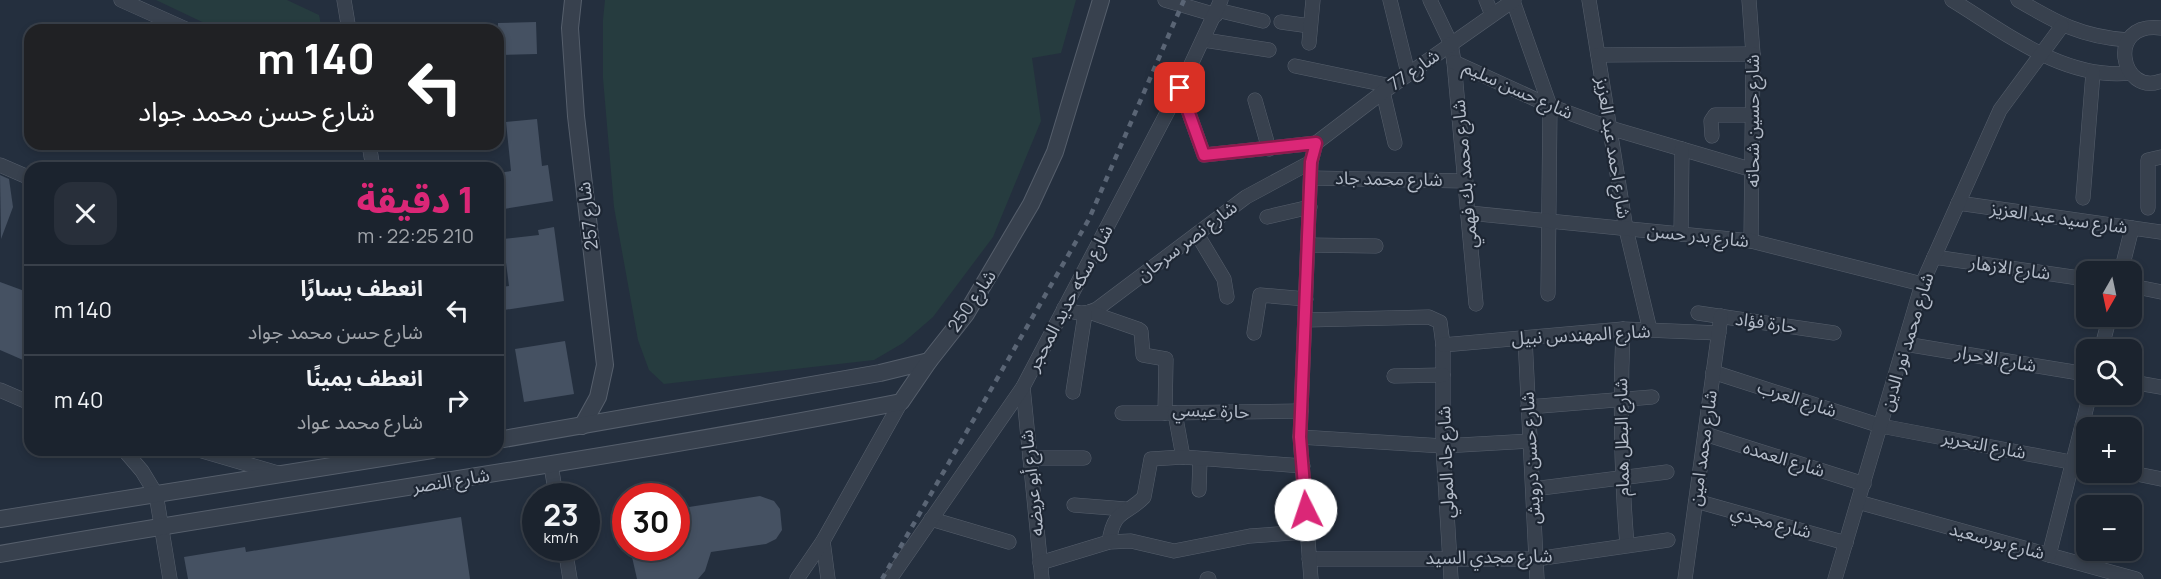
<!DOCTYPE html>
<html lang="ar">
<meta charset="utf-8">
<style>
:root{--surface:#1b232e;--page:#282f3a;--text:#f1f3f6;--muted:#a0a4aa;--line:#39404a;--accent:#db2777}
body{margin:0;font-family:Manrope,"Noto Sans Arabic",sans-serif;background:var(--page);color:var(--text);direction:rtl;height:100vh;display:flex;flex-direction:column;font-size:22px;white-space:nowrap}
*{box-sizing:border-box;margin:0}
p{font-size:20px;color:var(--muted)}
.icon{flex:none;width:33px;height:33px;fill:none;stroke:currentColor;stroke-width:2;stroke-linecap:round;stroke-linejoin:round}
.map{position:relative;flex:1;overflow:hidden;direction:ltr}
.side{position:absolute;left:24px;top:162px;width:480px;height:294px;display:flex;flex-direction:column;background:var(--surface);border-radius:18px;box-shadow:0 3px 9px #0003,0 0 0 2px var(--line);direction:rtl}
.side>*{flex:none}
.hud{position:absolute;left:24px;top:24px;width:480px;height:126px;border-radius:18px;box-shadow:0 3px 9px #0003,0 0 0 2px var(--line);direction:rtl;background:#202124;color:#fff;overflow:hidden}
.needle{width:39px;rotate:189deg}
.fabs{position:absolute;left:2076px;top:261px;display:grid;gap:12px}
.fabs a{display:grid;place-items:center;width:66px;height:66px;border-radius:12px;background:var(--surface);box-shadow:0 3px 9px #0003,0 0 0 2px var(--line);font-size:30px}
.speed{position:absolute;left:522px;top:483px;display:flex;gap:12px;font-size:30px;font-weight:700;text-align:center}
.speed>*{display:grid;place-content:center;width:78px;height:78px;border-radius:50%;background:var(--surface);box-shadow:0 3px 9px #0003,0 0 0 2px var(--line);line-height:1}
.speed small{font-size:15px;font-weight:400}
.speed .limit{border:9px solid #d22;background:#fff;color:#111}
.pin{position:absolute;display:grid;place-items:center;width:51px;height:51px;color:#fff;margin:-26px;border-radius:12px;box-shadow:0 3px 9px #0006}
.me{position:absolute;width:66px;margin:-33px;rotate:356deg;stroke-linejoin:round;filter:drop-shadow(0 0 4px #0008)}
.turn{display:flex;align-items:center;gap:21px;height:126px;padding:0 30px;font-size:27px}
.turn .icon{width:78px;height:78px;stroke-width:2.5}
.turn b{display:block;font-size:42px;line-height:51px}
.round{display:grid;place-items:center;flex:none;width:63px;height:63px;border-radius:18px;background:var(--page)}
.head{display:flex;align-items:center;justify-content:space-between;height:102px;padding:0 30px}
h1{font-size:36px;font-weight:800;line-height:45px;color:var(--accent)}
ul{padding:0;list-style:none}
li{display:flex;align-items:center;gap:18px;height:90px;padding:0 30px;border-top:2px solid var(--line)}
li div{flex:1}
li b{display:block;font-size:22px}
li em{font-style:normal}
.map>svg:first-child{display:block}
.green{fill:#263c3f}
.building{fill:#455162}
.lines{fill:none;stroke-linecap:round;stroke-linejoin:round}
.minor-casing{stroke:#565f6c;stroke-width:15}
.tertiary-casing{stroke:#565f6c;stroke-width:18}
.minor{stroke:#38414e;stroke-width:14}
.tertiary{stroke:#38414e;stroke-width:16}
.rail{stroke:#5a6575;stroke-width:4.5;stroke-dasharray:6 6;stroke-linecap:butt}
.route-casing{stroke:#8e194d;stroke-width:15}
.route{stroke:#db2777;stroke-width:10}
.labels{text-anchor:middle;stroke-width:4.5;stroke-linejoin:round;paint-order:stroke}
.street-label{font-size:18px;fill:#b4bcc9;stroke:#1d2633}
</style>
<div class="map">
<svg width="2161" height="579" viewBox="0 0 2161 579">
<rect width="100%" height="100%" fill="#242f3e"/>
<g class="green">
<path d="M156,0H287L319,15L322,30H219Z"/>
<path d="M605,0H1076L1061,53L1032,58L1041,121L993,237L933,317L903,343L874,360L664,384L649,370L638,340L614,207L603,78V20Z"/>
</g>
<g class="building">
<path d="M536,22L537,54L498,55V23Z"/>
<path d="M537,119L542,166L548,165L553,201L498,210V173L511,171L506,122Z"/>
<path d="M0,175L9,179L13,207L1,239Z"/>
<path d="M554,227L564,301L504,310L501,287L509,286L503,239L539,235L538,230Z"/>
<path d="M0,282L30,293V363L0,350Z"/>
<path d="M565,341L574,394L524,402L515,349Z"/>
<path d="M760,496L774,501L780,509L782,530L776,539L766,544L711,552L705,571L698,579H637L630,548H676V509Z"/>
<path d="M461,517L470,579H188L184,557L245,547L246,552Z"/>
</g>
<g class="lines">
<defs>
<g id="minor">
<path d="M121,0L188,30"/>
<path d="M344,0L349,30"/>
<path d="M1165,0L1216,15"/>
<path d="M1390,0L1408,73"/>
<path d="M1430,0L1451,44L1454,62L1476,304"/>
<path d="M1486,0L1492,15"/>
<path d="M1589,0L1626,229L1650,330"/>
<path d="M1749,0L1753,54L1751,241"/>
<path d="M1952,0C2006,33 2064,80 2130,73"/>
<path d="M2018,0C2057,23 2082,37 2128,40"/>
<path d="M1513,1L1550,106L1548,294"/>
<path d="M1217,10L1263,21"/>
<path d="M1281,22L1310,26"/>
<path d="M2161,28C2105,21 2121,97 2161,81"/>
<path d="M1204,40L1269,50"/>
<path d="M1309,43L1313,0"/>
<path d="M1598,55L1753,54"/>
<path d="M1454,62L1550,106L1610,128L1753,170"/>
<path d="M1295,66L1391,86"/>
<path d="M1180,88L1204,155L1316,143"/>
<path d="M1383,92L1395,143"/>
<path d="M1255,100L1269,149"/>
<path d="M1712,136L1711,121L1715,115H1753"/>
<path d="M1316,143L1383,92L1514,0"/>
<path d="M369,144L373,168"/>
<path d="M0,165L30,178"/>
<path d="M1311,178L1466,181"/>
<path d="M2083,198L2093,73"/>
<path d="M1958,203L2161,232"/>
<path d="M2148,208V160L2161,157"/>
<path d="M1469,213L1751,241L1922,284"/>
<path d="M1267,217L1310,207"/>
<path d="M1197,234L1224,279L1227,297"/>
<path d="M1681,234L1682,149"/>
<path d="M1308,245L1376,246"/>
<path d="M1934,257L2086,279"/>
<path d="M2121,272L2132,228"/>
<path d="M2132,286L2161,292"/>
<path d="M1064,308C1076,314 1085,315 1097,309L1246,197L1311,162"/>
<path d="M1089,312L1138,329L1141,331L1143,355L1166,359L1165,413L1301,411"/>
<path d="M1698,313L1834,333"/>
<path d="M1305,320L1429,317L1440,322L1443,345V446L1451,579"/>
<path d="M1623,329C1620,402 1621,472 1627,545"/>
<path d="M1254,333L1260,295L1306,299"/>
<path d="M1525,338L1537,579"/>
<path d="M1905,344L2086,374"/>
<path d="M1443,345L1623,329L1719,333"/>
<path d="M2101,350L2110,316"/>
<path d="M1713,372L1881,426L2086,465"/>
<path d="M1394,376L1443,375"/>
<path d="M2132,382L2161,387"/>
<path d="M1023,387L1042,579"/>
<path d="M0,390L30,403"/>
<path d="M1073,392L1085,314"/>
<path d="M1528,407L1652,397"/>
<path d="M1122,413H1165"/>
<path d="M1175,413L1183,457"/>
<path d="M1705,434L1864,484"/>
<path d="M1300,437L1443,446L1530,441"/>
<path d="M124,450L142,471L156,494L170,579"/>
<path d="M199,450L281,474"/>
<path d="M1030,458H1084"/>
<path d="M551,465L556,496"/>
<path d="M2127,472L2161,479"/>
<path d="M1533,489L1667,472"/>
<path d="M1199,490L1200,459"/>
<path d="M1696,501L1846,543"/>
<path d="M1858,502L2136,579"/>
<path d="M1074,505L1125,509"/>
<path d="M931,519L1009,542"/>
<path d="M823,541L828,579"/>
<path d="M1109,542C1114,508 1126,516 1144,497L1151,459L1183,457L1303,466"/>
<path d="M565,548L570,579"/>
<path d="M2049,555L2090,394"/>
<path d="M1309,559H1536L1668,540"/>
<path d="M1040,563L1109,542L1131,541L1174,551L1250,536L1307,532"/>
<path d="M797,579L823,541L901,402"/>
<path d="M890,579L1023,387L1180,88L1221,0"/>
<path d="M1207,579H1209"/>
<path d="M1311,579L1300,437L1311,162L1316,143"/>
<path d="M1685,579L1721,316"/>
<path d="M1835,579L1922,284L2000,110L2062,26"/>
</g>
<g id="tertiary">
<path d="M573,0L570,28L576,116L605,365L598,397L582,426"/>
<path d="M498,440L880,373L929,361"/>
<path d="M0,519L432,450"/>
<path d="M0,554C300,501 602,461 901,402L929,361L966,314L1031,204L1055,152L1101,0"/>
</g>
</defs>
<use href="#minor" class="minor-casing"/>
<use href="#tertiary" class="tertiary-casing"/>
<use href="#minor" class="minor"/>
<use href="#tertiary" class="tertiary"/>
<path class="rail" d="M882,579L1089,219L1184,0"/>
</g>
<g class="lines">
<defs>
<path id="route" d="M1180,88L1204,155L1316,143L1311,162L1300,437L1306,510"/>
</defs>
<use href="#route" class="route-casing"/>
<use href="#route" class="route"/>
</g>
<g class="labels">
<g class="street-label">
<text transform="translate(1414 70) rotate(-35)" y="6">شارع 77</text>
<text transform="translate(1518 90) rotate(24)" y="6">شارع حسن سليم</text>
<text transform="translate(1753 121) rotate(-90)" y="6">شارع حسين شحاته</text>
<text transform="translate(1613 148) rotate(81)" y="6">شارع احمد عبد العزيز</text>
<text transform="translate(1465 174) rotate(-95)" y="6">شارع محمد بك فهمي</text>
<text transform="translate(1389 179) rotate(1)" y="6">شارع محمد جاد</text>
<text transform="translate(588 216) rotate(-97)" y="6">شارع 257</text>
<text transform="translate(2059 218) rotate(8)" y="6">شارع سيد عبد العزيز</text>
<text transform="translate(1698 236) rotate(6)" y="6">شارع بدر حسن</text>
<text transform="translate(1187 241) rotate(-37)" y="6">شارع نصر سرحان</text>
<text transform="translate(2010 268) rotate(8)" y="6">شارع الازهار</text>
<text transform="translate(1070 298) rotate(-62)" y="6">شارع سكه حديد المحجر</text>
<text transform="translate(972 301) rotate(-56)" y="6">شارع 250</text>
<text transform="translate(1766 323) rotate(8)" y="6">حارة فؤاد</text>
<text transform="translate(1581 335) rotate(-3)" y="6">شارع المهندس نبيل</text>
<text transform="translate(1907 342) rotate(-73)" y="6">شارع محمد نور الدين</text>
<text transform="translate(1996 359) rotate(10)" y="6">شارع الاحرار</text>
<text transform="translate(1797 399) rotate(18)" y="6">شارع العرب</text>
<text transform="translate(1211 411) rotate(2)" y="6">حارة عيسي</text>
<text transform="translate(1622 437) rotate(-91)" y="6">شارع البطل همام</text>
<text transform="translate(1984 445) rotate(11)" y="6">شارع التحرير</text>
<text transform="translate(1703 448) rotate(-82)" y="6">شارع محمد امين</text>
<text transform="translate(1531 458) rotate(-93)" y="6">شارع حسن درويش</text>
<text transform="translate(1784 459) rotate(17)" y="6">شارع العمده</text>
<text transform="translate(1446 462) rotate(-92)" y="6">شارع جاد المولي</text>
<text transform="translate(451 481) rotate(-9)" y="6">شارع النصر</text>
<text transform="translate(1032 483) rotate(-96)" y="6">شارع أبو عريضه</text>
<text transform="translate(1771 522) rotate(15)" y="6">شارع مجدي</text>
<text transform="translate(1997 541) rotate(15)" y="6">شارع بورسعيد</text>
<text transform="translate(1489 557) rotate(-1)" y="6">شارع مجدي السيد</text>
</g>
</g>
</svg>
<div class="fabs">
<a><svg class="needle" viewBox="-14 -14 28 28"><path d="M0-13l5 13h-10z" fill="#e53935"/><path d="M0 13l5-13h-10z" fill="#a0a4aa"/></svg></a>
<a><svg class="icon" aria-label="search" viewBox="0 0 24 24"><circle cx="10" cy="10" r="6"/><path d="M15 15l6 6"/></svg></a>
<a>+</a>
<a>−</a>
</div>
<div class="speed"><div>23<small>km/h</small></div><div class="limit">30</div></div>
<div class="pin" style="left:1180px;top:88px;background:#d93025"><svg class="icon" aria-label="arrive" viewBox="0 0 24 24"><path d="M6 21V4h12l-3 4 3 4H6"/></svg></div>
<svg class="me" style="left:1306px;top:510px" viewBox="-20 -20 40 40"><circle r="19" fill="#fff"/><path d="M0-13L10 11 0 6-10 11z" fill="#db2777"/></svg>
<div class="hud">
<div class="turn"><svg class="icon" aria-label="left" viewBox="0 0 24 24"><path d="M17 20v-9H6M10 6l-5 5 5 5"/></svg><div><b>140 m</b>شارع حسن محمد جواد</div></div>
</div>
<section class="side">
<div class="head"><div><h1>1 دقيقة</h1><p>210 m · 22:25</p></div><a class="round"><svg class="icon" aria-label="close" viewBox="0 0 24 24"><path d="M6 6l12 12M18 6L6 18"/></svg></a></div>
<ul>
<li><svg class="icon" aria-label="left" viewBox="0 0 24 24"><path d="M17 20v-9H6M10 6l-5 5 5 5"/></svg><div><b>انعطف يسارًا</b><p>شارع حسن محمد جواد</p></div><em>140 m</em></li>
<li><svg class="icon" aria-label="right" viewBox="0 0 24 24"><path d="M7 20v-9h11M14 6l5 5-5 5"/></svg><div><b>انعطف يمينًا</b><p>شارع محمد عواد</p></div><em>40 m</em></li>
</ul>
</section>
</div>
